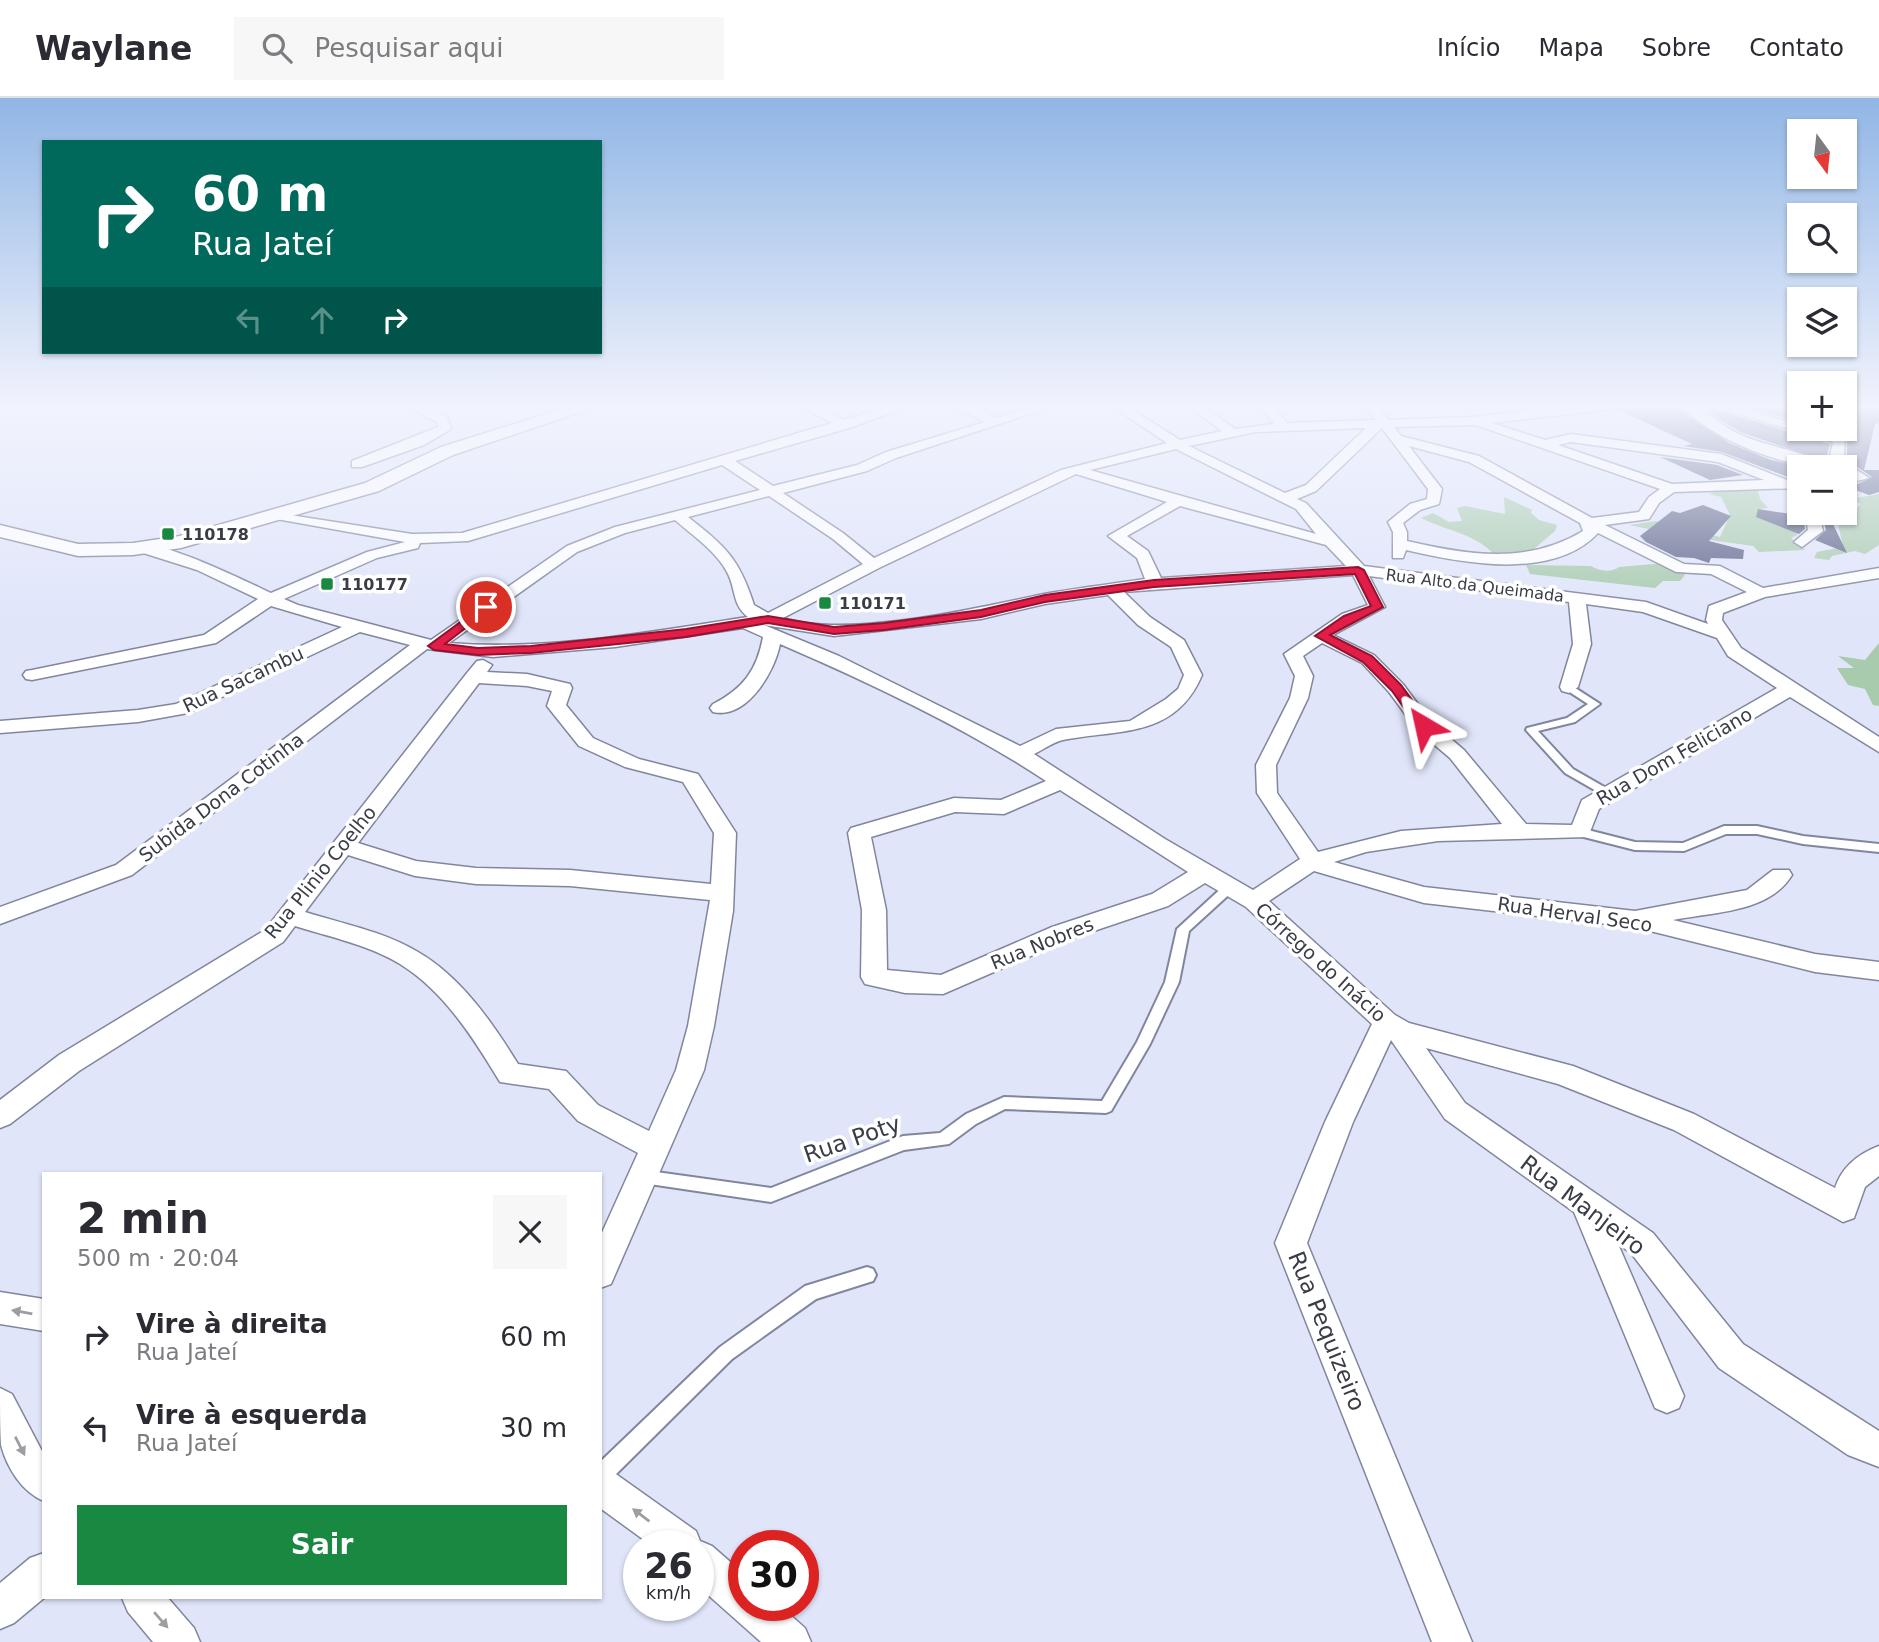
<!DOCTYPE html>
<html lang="pt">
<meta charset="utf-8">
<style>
:root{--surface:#fff;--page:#f7f7f7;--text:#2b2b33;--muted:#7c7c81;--line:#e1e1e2;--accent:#198840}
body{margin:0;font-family:"DejaVu Sans",sans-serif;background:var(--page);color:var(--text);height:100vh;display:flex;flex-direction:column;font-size:26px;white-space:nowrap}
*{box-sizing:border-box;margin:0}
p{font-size:23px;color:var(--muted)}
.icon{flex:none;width:38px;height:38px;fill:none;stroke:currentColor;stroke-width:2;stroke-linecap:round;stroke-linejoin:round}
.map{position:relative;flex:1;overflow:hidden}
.sheet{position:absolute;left:42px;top:1074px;width:560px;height:427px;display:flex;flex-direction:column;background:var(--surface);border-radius:0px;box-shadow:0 2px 5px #0004}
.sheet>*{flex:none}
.hud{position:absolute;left:42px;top:42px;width:560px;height:214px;border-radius:0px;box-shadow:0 2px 5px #0004;background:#00695c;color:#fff;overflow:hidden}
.needle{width:46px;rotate:165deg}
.fabs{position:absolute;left:1787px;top:21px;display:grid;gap:14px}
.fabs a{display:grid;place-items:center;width:70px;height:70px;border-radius:0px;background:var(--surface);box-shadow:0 2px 5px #0004;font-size:35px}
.speed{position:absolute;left:623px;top:1432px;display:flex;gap:14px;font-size:35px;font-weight:700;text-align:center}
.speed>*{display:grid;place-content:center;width:91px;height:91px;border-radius:50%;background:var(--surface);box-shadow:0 2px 5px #0004;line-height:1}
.speed small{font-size:18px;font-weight:400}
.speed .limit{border:10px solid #d22;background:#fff;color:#111}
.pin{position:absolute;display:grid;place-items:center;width:60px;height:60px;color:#fff;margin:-30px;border:4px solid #fff;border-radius:50%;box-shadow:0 2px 7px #0007}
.me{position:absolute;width:77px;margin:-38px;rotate:324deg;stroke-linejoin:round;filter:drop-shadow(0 0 5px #0008)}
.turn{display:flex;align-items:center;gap:24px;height:147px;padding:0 35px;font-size:32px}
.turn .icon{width:91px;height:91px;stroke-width:2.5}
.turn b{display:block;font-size:49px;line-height:60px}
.lanes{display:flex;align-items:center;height:66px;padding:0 35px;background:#0003;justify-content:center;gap:35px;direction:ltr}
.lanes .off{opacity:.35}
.round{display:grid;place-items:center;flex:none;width:74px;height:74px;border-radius:0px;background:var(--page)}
.overview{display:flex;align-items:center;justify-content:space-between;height:119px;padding:0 35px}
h1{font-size:42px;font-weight:600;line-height:52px}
.cta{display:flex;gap:14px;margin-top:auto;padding:14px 35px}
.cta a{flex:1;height:80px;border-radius:0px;background:var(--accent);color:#fff;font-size:28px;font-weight:600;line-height:80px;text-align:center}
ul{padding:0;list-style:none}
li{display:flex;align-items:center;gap:21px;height:91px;padding:0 35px}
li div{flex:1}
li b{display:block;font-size:26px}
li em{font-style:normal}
header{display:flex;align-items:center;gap:42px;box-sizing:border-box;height:98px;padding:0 35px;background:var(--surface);border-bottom:2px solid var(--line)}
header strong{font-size:33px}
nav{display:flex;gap:38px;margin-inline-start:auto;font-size:24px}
.search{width:490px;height:63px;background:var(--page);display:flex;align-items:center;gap:18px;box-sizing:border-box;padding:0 24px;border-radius:0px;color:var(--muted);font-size:26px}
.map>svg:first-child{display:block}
.green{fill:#a8cbae}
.building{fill:#5f678b}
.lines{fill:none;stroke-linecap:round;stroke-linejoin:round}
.lane-casing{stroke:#80869d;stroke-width:4}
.street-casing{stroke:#80869d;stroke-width:3}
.secondary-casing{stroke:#80869d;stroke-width:3}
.lane{fill:#fff;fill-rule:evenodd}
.street{fill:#fff;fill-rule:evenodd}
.secondary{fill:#fff;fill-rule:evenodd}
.oneway{fill:#9c9ea2}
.route{fill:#e11d48;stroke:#92132f;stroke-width:2}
.poi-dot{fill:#198840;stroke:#fff;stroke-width:2.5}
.labels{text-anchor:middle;stroke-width:7;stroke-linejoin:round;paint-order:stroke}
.far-poi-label{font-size:16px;font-weight:bold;fill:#3a3c46;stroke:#fff;text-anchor:start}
.far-street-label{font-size:16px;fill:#3a3c46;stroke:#fff}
.street-label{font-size:19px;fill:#3a3c46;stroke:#fff}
.near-street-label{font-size:23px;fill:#3a3c46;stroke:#fff}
</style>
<header>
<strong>Waylane</strong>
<div class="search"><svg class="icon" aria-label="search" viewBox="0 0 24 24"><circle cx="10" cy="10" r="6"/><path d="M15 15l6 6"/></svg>Pesquisar aqui</div>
<nav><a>Início</a><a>Mapa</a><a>Sobre</a><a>Contato</a></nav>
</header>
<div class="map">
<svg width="1879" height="1544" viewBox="0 0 1879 1544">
<rect width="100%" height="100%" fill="#e0e5fa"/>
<g class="green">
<path d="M1718,392H1758L1760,401L1768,410L1758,411L1799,429L1797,437L1791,440L1805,452L1759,454L1753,448L1682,438L1629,427L1656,423L1720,439L1730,417L1721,399L1709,396Z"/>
<path d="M1879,396V447L1865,456L1855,453L1832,458L1829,462L1814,460L1817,454L1843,449L1837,421L1849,418L1861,406L1851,401Z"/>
<path d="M1504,399L1532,412L1531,415L1539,422L1557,427L1555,433L1527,457L1494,456C1473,435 1447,433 1421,420L1433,415L1449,424L1462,423L1457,410L1465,408L1505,416Z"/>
<path d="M1665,465L1685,477L1680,483H1663L1655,490L1530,476L1526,467L1591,468C1599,473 1611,475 1619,469Z"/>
<path d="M1879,545V608L1873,607L1865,591L1848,587L1837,570H1854L1838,558L1865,562Z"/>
</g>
<g class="building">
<path d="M1621,307H1673L1729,345L1771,362L1803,369H1799V379H1788L1722,354L1683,348L1692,346L1616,311Z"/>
<path d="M1739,307H1799V324Z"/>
<path d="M1844,307H1879V325L1875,326L1864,372H1879V394L1869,397L1844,388V379L1858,386L1872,379L1850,364L1847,357V337L1824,331H1844Z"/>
<path d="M1711,310L1830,346L1827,357L1831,365L1740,334L1710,315Z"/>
<path d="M1660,359L1717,367L1743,377L1710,382Z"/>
<path d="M1703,407L1731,418L1709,443L1744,452L1743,461L1711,460L1709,465L1694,460L1676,459L1646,444L1640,438L1672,413L1680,415Z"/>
<path d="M1758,411L1803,418L1805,431L1799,436L1756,419Z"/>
<path d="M1823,420L1831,422L1847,455L1815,442L1826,432Z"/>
</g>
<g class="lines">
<defs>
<g id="lane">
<path d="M1569,586L1600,606L1575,624L1538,633L1573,671L1613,694L1615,696L1613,698H1605L1565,675L1526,632L1527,630L1567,620L1588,606L1565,591L1564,589Z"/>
<path d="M1724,728H1757L1803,738L1879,746V754L1803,746L1757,736H1726L1684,753L1635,752L1576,737L1574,734L1580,730L1635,744L1683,745Z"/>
<path d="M1230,785L1236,789L1234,792L1189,833L1179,884L1150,946L1111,1013L1106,1015L1005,1011L976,1026L949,1046L904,1052L771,1104L636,1084L634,1079L636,1074L642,1072L771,1090L903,1038L940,1035L966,1016L1004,999L1102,1003L1137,944L1165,884L1177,831L1226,786Z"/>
<path d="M867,1169L873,1171L876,1177L873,1183L816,1201L732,1261L607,1385L600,1388V1364L720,1249L805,1188Z"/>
</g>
<g id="street">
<path d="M403,307H420L447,319L451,331L424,347L362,369H352V363L438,329L437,324Z"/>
<path d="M798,307H814L844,322L893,307H913L849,330L735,363L773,388L857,367L886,354L985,324L951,307H968L997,320L1038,307H1057L896,360L867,373L783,395L843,435L874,460L1061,372L1167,345L1110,307H1125L1180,342L1222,333L1187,307H1201L1235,331L1274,326L1259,307H1272L1287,325L1376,322L1365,307H1377L1389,322L1474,319L1578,307H1618L1612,311L1492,325L1545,342L1571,336L1721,356L1787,382H1799V390L1674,394L1659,405L1649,421L1605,427L1684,466L1720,468L1763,490L1879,470V480L1765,499L1723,515L1722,522L1741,550L1879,639V654L1790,599L1599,711L1588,739L1438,743L1366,754L1334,764L1424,789L1635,813L1747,792L1773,772H1789L1792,777C1769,815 1713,814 1673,822L1815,856L1879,864V882L1815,874L1634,829L1424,805L1314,773L1269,803L1395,917L1409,925L1573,968L1694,1016L1835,1090C1842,1069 1858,1056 1879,1048V1078L1865,1089L1854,1120L1843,1124L1674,1032L1558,986L1426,950L1465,1005L1653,1135L1743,1246L1879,1333V1369L1848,1357L1719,1270L1631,1155L1618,1146L1684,1298L1679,1310L1667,1315L1655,1310L1574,1114L1445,1021L1391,942L1353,1024L1307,1145L1472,1544H1432L1275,1145L1325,1024L1372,926L1246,809L1205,785L1168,808L1070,841L943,896L905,895L865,886L861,879L862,812L848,735L851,730L954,700L1001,702L1046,683C968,631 866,583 780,546C775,573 747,622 713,614L710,610L713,606C743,591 757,572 763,539L743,530L615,549L493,559L427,551L132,777L0,826V809L116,767L410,547L360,534L188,615L138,624L0,635V623L138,612L176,606L342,529L271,508L216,545L32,582L26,581L23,577L26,573L32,572L204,537L258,501L197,472L137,453V447C161,441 245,483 271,495L367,454L405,444L282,422L277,421V415L412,436L462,435L832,325ZM1474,327H1476L1660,391L1649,399L1639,414L1592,420L1479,358L1401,338L1394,329ZM1366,330L1306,387L1285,395L1189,348L1256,334ZM1382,330L1428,391L1427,401L1410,406L1388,424L1393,434V460H1403L1406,452C1462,465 1553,483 1598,435L1676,474L1711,476L1747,494L1709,508L1706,522L1708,526L1646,504L1364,468L1306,405L1297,401L1316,393ZM1571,344L1718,364L1764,382L1672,386L1558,347ZM1409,348L1469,364L1580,425L1583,433C1527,467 1468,457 1407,443V434L1403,425L1420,412L1439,406L1442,391ZM1176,351L1296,411L1316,436L1090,372ZM722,367L760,392L615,429L567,448L431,542L298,507L284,501L377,460L418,450L420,445L468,443ZM1076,376L1167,404L1108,438L1137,460L1145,481C1112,486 1077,490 1044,496C977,510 847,541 783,520L879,470ZM769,398L833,441L863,466L768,515L754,507C739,460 726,449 688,419ZM1180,408L1326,447L1346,468L1161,480L1148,453L1127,438ZM675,422C692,437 716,453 727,474C736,490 732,507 748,519C649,534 549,553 449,545L577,454L625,435ZM1353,477L1368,507L1342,516L1284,556L1295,578L1290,600L1256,667L1257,695L1300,761L1253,792L1165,741L1034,656C1043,652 1053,644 1063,642C1118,631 1175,641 1202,577L1184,542L1150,519L1124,494ZM1369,478L1569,504L1573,546L1560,589L1562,593L1569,595L1578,589L1591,546L1586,506L1643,514L1717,540L1728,558L1777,590L1582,702L1572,727L1526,726L1464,652L1431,624L1403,586L1374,557L1333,537L1385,509ZM1108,497L1138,527L1171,549L1184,577L1178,591L1166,601L1130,623L1056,631L1020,648L839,558L764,527L834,538L981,521L1045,506ZM1322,545L1362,565L1389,594L1417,632L1450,660L1502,726L1401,733L1318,754L1277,695L1276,667L1308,600L1313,578L1303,558ZM1060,692L1188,774L1152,796L1052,829L941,877L887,872L886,812L871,739L955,714L1004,716Z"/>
<path d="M1681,307C1702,307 1719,327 1739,336C1761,347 1817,357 1832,369C1787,371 1711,342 1681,307Z"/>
<path d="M1709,307H1729L1799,327V331H1814L1845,339L1844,358L1848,366L1869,380L1857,383L1844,376V369H1836L1830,358L1833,344Z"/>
<path d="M1805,415H1819L1823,433L1802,449L1794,444L1808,432Z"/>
<path d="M483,562L492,567L487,574L527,576L570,586L572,590L566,607L593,640L639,661L698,676L736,735L733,813L714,928L704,972L611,1186L600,1190V1139L638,1055L578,1023L549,991L500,984C474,941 444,893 400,866C369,847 330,839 295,828L283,844L79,973L10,1026L0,1030V1002L59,957L265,832L467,575L477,563ZM479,585L527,588L552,593L547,608L579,648L625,669L683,684L714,735L711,786L570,772L476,770L416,763L358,745ZM348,757L415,778L476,786L570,788L710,802L688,928L676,972L649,1033L598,1007L566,973L518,966C492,924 461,879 418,854C383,833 343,826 305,814Z"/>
<path d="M0,1194L44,1201V1233L0,1226Z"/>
<path d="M0,1290L12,1296L44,1357V1403C22,1394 7,1370 1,1347C0,1331 0,1307 0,1290Z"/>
<path d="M600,1369L613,1374L696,1433L700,1443L712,1448L744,1476V1507H779L805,1530L811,1544H761L698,1488V1447H651L600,1410Z"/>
<path d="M44,1455V1500L14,1525L0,1531V1485L30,1460Z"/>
<path d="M122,1500H168L194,1530L200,1544H153L128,1514Z"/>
</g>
<path id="secondary" d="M575,307H601L453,357L379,393L181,450L133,457L78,458L0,439V427L78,446L133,445L180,438L365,385L441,349Z"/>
</defs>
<use href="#lane" class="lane-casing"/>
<use href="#street" class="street-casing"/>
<use href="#secondary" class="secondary-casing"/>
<use href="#lane" class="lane"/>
<use href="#street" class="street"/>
<use href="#secondary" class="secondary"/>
</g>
<defs><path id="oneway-solid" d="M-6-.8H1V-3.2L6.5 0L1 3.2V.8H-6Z" transform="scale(1.75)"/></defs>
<g class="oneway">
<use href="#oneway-solid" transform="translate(22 1214) rotate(-170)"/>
<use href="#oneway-solid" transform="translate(20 1348) rotate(63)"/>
<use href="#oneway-solid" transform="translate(641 1417) rotate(-143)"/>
<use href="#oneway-solid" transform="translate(161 1522) rotate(49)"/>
</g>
<linearGradient id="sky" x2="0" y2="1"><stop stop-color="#91b6e5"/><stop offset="0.59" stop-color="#f1f3fd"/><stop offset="1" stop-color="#f1f3fd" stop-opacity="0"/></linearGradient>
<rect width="1879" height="523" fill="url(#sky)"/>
<path class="route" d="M1358,469L1364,472L1383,509L1330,537L1372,558L1401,587L1431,628L1429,631H1419L1392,593L1363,564L1315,538L1344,518L1371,508L1355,476L1154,489L1045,504L981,519L884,532L834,536L768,525L686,539L531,555L478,557L434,552L428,548L486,505L492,509L490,511L445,546L478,550L531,548L686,531L768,518L834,529L884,525L981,512L1045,497L1154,482Z"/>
<g class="poi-dot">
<rect x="161" y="429" width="14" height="14" rx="3.5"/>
<rect x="320" y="479" width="14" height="14" rx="3.5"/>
<rect x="818" y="498" width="14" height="14" rx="3.5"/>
</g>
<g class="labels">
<g class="far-poi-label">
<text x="182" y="442">110178</text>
<text x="341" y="492">110177</text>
<text x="839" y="511">110171</text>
</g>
<g class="far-street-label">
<text transform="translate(1475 487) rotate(7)" y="6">Rua Alto da Queimada</text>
</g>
<g class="street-label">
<text transform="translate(243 581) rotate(-25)" y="7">Rua Sacambu</text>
<text transform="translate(1674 658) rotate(-30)" y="7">Rua Dom Feliciano</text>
<text transform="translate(221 699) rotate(-37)" y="7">Subida Dona Cotinha</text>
<text transform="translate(320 774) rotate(-51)" y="7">Rua Plinio Coelho</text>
<text transform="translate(1575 816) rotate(8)" y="7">Rua Herval Seco</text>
<text transform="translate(1042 845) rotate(-22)" y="7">Rua Nobres</text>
<text transform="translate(1321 864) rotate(42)" y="7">Córrego do Inácio</text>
</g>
<g class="near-street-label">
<text transform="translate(852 1041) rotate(-19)" y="8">Rua Poty</text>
<text transform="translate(1583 1107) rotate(37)" y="8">Rua Manjeiro</text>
<text transform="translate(1327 1233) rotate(68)" y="8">Rua Pequizeiro</text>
</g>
</g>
</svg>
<div class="fabs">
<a><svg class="needle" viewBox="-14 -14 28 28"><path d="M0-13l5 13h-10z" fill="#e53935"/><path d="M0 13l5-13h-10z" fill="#7c7c81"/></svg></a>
<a><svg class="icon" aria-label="search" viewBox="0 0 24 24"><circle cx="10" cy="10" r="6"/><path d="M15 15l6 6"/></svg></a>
<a><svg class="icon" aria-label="layers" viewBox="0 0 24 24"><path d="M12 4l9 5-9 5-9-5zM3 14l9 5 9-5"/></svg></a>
<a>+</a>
<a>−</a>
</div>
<div class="speed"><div>26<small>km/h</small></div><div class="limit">30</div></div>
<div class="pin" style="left:486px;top:509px;background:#d93025"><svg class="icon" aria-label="arrive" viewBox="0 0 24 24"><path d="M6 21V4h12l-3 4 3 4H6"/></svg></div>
<svg class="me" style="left:1424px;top:628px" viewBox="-20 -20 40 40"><path d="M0-17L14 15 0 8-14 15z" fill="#e11d48" stroke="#fff" stroke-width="4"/></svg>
<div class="hud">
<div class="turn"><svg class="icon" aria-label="right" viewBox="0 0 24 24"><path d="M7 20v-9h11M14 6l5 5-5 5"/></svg><div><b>60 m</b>Rua Jateí</div></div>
<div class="lanes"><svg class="icon off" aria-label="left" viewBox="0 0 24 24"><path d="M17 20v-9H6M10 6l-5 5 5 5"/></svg><svg class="icon off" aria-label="ahead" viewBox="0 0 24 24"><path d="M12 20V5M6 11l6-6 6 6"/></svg><svg class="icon" aria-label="right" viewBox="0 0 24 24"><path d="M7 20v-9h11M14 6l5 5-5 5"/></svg></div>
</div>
<section class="sheet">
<div class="overview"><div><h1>2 min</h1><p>500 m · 20:04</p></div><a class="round"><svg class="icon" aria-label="close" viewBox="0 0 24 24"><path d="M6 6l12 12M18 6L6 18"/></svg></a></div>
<ul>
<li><svg class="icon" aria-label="right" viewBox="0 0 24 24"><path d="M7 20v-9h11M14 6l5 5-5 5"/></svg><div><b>Vire à direita</b><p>Rua Jateí</p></div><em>60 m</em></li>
<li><svg class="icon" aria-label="left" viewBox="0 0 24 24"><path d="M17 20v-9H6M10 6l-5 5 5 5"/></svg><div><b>Vire à esquerda</b><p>Rua Jateí</p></div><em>30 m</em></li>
</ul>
<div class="cta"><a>Sair</a></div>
</section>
</div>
